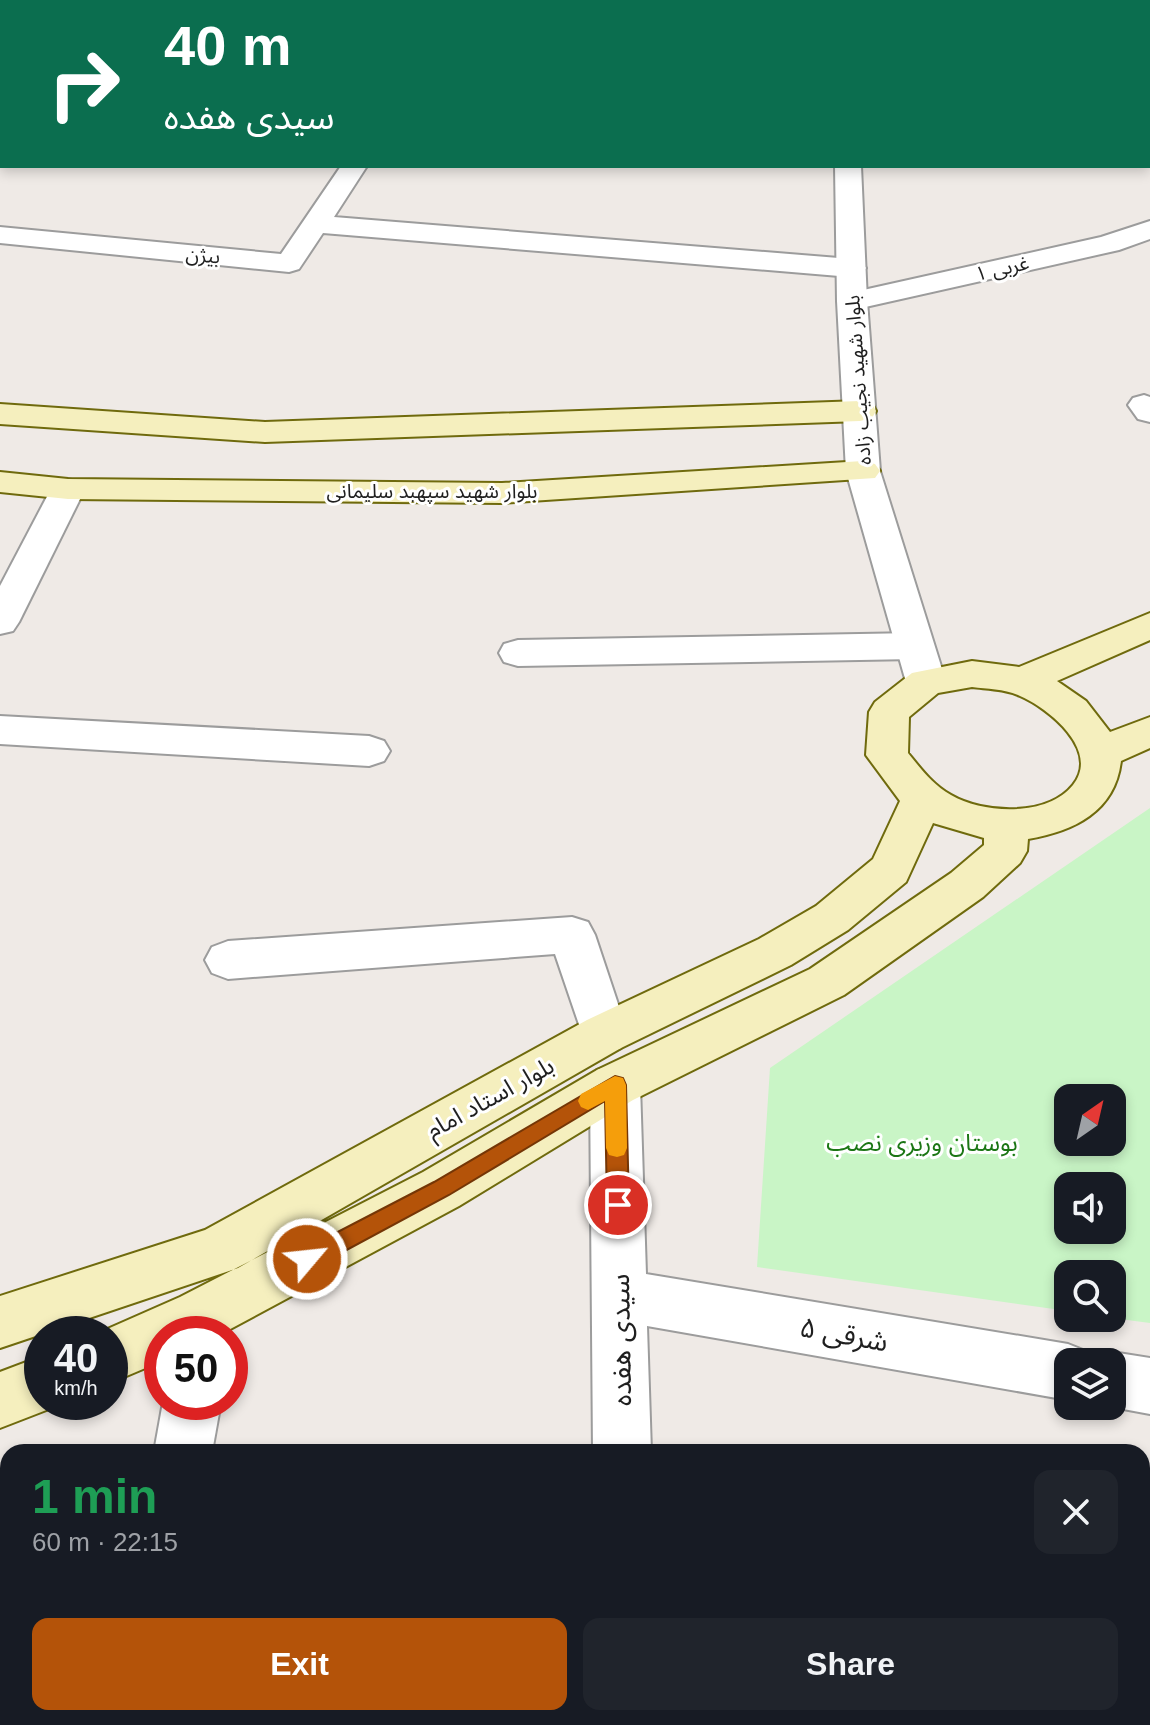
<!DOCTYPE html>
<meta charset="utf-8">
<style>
:root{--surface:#171b24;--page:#20242c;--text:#f1f3f6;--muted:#9ea1a6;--accent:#b45309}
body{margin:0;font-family:Arial,"Noto Sans Arabic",sans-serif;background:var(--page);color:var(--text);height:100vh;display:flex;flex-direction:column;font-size:30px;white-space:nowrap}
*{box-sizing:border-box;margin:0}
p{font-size:26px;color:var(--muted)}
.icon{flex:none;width:44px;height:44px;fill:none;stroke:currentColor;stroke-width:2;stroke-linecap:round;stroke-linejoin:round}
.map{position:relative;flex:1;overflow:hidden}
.side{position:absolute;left:0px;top:1444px;width:1150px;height:282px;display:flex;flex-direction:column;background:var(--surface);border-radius:24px 24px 0 0;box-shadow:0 4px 12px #0003}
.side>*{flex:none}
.top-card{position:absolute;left:0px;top:0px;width:1150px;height:168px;box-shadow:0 4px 12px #0003;background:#0b6e4f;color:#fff;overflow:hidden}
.needle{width:52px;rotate:34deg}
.fabs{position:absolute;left:1054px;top:1084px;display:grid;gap:16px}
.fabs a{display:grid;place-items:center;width:72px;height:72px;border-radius:16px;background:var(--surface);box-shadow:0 4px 12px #0003;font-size:40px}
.speed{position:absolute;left:24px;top:1316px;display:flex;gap:16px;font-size:40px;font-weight:700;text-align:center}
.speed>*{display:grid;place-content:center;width:104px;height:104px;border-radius:50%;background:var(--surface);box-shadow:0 4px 12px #0003;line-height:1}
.speed small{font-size:20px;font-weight:400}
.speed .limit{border:12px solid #d22;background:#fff;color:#111}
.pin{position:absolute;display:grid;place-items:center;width:68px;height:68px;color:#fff;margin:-34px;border:4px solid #fff;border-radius:50%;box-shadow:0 2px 8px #0007}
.me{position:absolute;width:88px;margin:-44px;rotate:62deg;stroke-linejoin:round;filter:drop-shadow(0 0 6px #0008)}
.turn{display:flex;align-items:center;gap:28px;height:168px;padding:0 32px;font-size:36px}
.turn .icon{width:104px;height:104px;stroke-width:2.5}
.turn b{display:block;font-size:56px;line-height:68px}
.round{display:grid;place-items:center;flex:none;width:84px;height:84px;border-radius:16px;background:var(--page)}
.head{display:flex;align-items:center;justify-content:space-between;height:136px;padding:0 32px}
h1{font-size:48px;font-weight:800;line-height:60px;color:#1e9e55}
.primary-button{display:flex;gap:16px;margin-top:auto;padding:16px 32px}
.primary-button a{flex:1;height:92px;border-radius:16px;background:var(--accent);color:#fff;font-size:32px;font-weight:800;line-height:92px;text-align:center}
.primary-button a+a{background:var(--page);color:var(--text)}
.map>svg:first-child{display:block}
.park{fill:#c9f5c6;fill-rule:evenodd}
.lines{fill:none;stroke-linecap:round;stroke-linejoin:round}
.minor-casing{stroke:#9c9c9c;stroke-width:4}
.tertiary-casing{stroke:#9c9c9c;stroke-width:4}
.secondary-casing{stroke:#6f6a0d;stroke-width:4}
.minor{fill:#fff;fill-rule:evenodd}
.tertiary{fill:#fff;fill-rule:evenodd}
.secondary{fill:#f5efbe;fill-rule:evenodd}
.route{fill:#b45309;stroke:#753606;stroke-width:2}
.slow{fill:#f59e0b}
.labels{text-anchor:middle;stroke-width:6;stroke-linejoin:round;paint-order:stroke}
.far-street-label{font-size:20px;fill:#1f1f1f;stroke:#fff}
.street-label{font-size:24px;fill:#1f1f1f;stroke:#fff}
.park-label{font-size:24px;fill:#1b7614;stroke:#fff}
.near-street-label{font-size:28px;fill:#1f1f1f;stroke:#fff}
</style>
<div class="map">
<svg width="1150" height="1725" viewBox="0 0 1150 1725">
<rect width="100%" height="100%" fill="#efeae6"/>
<path class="park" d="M1150,808V1323L1112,1318V1274H1068V1311L757,1267L770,1068ZM1068,1098H1112V1142H1068ZM1068,1186H1112V1230H1068Z"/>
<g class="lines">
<defs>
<g id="minor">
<path d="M65,0H88L64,2Z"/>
<path d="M161,0H184L160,2Z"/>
<path d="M342,0H397L398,2H343Z"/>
<path d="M455,0H478L454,2Z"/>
<path d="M1150,3V17L1148,18V4Z"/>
<path d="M0,58H2L0,74Z"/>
<path d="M341,166H367L334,217L851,259L861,262L866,268L861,274L851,277L323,233L299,269L289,272L0,243V227L281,254Z"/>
<path d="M1150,221V239L1119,250L852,310L841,307L837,301L841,295L1101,237Z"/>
<path d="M1144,395L1150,397V422L1138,419L1128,405L1133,398Z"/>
<path d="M68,479L80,482L85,489L19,622L13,631L0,634V586L51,489L56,482Z"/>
<path d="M915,633L929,637L934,646L929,655L915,659L518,666L504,662L499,653L504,644L518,640Z"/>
<path d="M0,716L369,736L384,741L390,751L384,761L369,766L0,744Z"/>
<path d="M572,917L588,922L595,935L628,1034L621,1048L604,1054L587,1048L555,954L228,979L212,973L205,960L212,947L228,941Z"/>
<path d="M615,1064L633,1070L640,1085L646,1274L1068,1344L1088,1352L1092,1361L1112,1352L1150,1358V1414L1107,1406H1112V1362H1068V1400L647,1326L651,1452H593L590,1085L597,1070Z"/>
<path d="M163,1402H221L212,1452H154Z"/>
<path d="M101,1718H167L166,1725H100Z"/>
<rect x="594" y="1718" width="66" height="7"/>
<path d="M828,1718H914L917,1725H831Z"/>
</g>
<g id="tertiary">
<rect x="841" y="0" width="22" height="2"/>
<path d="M835,166H861L867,301L880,471L946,682L940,691L926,695L912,691L906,682L846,471L837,301Z"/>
</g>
<g id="secondary">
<path d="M18,0H42L17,2Z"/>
<path d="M2,16V31L0,32V17Z"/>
<path d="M860,401L872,404L876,411L872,418L860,421L265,442L0,424V404L265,422Z"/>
<path d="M863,461L875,464L880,471L875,478L502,503L68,499L0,492V472L68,479L502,483Z"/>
<path d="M1150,613V640L1057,681L1086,701L1110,732L1150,717V748L1121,761C1115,812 1074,831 1028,839L1027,851L1020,863L983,897L844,995L633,1100L459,1206L221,1334H162V1361L110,1383V1334H96L180,1297L423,1172L597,1070L810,969L951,873L984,845V838L933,823L906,882L848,930L791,965L621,1048L238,1268L0,1348V1296L205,1230L587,1020L759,939L816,906L873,859L900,801L866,755L869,712L875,702L912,673L972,661L1019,667ZM972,687C988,689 1005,689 1020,696C1048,708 1101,750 1073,785C1047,817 984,814 951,795C933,785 921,769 908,753L909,717L938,693Z"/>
<path d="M42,1356V1402L62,1404L0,1428V1372Z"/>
</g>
</defs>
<use href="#minor" class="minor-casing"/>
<use href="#tertiary" class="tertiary-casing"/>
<use href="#secondary" class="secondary-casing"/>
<use href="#minor" class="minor"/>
<use href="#tertiary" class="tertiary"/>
<use href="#secondary" class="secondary"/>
</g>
<path class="route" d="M615,1076L623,1078L626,1085L629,1205L625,1212L618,1215L610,1212L607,1205L605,1101L449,1195L315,1267L307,1270L299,1267L296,1259L299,1252L434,1182Z"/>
<path class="slow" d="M615,1076L623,1078L626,1085L627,1148L624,1155L617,1157L609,1155L606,1148L605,1101L588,1110L581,1107L578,1101L581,1094Z"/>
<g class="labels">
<g class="far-street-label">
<text transform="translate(203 255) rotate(5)" y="7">بیژن</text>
<text transform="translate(1002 268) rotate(-13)" y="7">غربی ۱</text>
<text transform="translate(858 380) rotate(-94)" y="7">بلوار شهید نجیب زاده</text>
<text x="432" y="498">بلوار شهید سپهبد سلیمانی</text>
</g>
<g class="street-label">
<text transform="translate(490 1098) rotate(-29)" y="8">بلوار استاد امام</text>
</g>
<g class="park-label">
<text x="922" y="1151">بوستان وزیری نصب</text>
</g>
<g class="near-street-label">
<text transform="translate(844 1334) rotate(10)" y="10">شرقی ۵</text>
<text transform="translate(620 1340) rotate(-91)" y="10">سیدی هفده</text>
</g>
</g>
</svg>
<div class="fabs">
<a><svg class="needle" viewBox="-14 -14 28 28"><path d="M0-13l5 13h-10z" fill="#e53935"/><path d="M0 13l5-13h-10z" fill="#9ea1a6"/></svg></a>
<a><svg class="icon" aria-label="sound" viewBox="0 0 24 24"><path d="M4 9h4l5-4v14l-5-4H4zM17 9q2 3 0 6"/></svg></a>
<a><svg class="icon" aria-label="search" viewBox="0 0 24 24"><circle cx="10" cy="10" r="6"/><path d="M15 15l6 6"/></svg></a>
<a><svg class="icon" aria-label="layers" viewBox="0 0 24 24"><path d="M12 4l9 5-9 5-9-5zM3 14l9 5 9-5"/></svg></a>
</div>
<div class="speed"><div>40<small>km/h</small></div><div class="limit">50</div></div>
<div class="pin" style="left:618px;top:1205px;background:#d93025"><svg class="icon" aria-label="arrive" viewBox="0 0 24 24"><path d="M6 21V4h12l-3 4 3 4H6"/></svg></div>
<svg class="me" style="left:307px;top:1259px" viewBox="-20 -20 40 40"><circle r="17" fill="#b45309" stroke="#fff" stroke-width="3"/><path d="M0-11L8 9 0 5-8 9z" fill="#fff"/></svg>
<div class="top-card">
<div class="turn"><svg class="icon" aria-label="right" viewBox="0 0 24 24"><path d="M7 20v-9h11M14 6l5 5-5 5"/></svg><div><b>40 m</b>سیدی هفده</div></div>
</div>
<section class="side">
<div class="head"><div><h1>1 min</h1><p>60 m · 22:15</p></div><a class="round"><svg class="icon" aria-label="close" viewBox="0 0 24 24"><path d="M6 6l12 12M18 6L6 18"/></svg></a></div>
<div class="primary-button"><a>Exit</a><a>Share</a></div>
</section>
</div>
